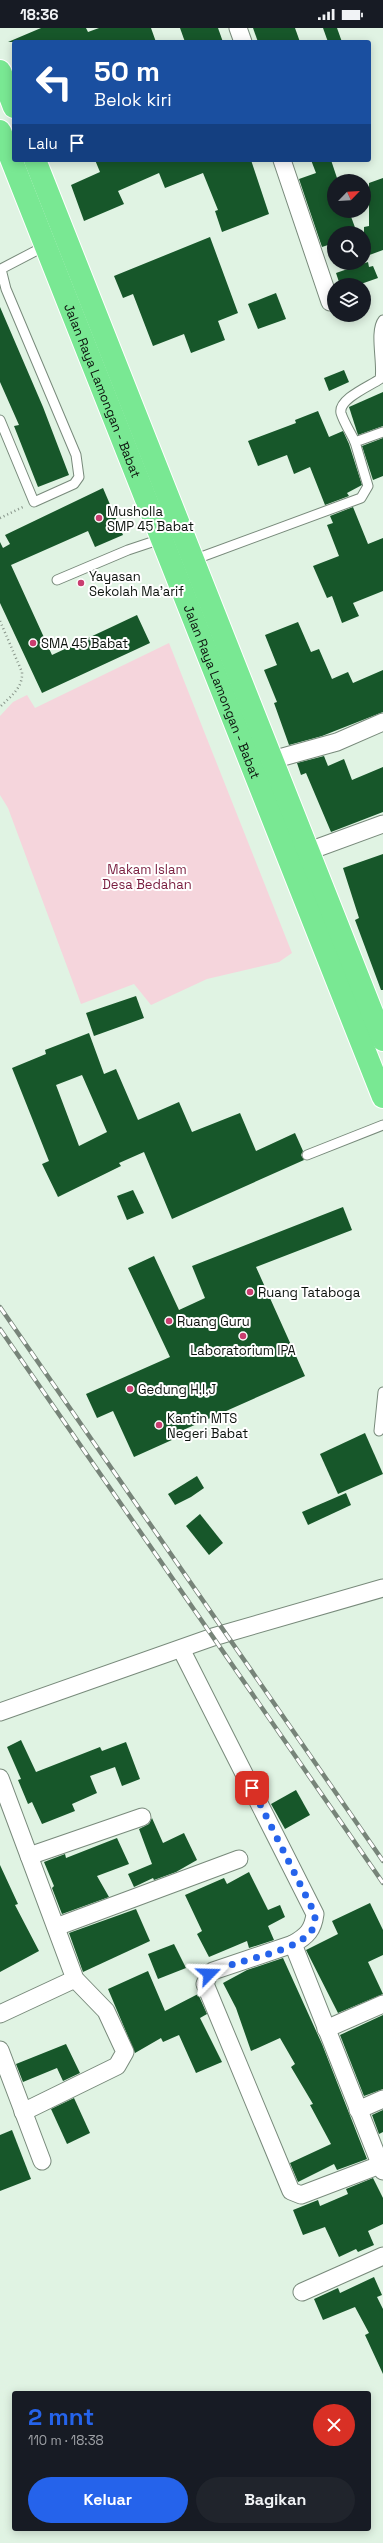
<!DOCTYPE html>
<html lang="id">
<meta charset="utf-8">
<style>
:root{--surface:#171b24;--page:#20242c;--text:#f1f3f6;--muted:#9ea1a6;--accent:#2563eb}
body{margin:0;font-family:"Space Grotesk",sans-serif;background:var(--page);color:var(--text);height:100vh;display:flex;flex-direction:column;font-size:15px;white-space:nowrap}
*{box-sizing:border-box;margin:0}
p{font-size:13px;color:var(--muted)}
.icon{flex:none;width:22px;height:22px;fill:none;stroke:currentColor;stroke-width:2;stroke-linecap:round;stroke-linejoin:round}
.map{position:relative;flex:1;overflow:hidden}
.details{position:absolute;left:12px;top:2363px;width:359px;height:140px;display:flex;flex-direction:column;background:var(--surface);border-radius:4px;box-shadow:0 2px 10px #0003}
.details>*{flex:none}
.guide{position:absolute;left:12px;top:12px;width:359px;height:122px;border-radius:4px;box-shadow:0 2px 10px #0003;background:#1a4fa0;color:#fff;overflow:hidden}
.needle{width:26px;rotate:65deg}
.tools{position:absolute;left:327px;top:146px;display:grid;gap:8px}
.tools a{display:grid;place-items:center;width:44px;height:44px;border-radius:50%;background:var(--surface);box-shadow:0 2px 10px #0003;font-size:20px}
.pin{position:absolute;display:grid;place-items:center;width:34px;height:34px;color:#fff;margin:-17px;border-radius:8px;box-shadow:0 2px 6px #0006}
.me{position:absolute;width:44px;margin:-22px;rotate:68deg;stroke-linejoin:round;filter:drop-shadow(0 0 3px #0008)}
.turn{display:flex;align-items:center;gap:14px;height:84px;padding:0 16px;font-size:18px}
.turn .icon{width:52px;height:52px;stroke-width:2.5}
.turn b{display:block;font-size:28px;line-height:34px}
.then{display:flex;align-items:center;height:38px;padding:0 16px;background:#0003;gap:8px;font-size:15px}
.round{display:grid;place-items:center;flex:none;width:42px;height:42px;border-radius:21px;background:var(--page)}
.head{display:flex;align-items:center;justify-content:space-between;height:68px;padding:0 16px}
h1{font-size:24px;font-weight:800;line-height:30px;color:var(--accent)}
.button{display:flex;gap:8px;margin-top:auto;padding:8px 16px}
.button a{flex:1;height:46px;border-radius:24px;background:var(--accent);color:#fff;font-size:16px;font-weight:800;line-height:46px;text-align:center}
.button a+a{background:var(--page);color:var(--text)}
.status{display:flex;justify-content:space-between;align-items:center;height:28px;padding:0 20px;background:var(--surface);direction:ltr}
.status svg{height:11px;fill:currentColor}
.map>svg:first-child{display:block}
.green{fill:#f5d5dc}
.building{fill:#17572a;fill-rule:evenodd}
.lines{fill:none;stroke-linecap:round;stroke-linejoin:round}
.lane-casing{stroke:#788a7b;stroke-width:11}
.street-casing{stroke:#788a7b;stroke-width:19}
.highway-casing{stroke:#fff;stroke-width:24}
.path{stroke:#879489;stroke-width:2.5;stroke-dasharray:1 3;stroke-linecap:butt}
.lane{stroke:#fff;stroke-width:9}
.street{stroke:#fff;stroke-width:17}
.highway{stroke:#79e893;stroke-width:22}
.rail-casing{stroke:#778479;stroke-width:4.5}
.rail{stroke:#fff;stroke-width:3;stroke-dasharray:9;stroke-linecap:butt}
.route{stroke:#2563eb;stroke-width:7;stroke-dasharray:0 12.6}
.poi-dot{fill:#c93d6f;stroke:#fff;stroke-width:1.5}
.labels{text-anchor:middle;stroke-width:4;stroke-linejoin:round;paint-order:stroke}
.street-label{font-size:13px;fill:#0c120d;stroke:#fff}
.poi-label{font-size:13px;fill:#0c120d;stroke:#fff;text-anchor:start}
.park-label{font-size:13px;fill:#791d3f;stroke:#fff}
</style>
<div class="status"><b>18:36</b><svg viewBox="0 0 49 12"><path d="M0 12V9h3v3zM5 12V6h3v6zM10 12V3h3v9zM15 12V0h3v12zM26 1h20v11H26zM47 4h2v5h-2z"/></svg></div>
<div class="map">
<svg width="383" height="2515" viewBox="0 0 383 2515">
<rect width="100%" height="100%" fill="#e0f3e3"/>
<path class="green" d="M169,615L292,925L279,934L207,951L151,977L134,956L81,976L8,780L0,767V688L13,674L27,667L35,680Z"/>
<g class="building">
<path d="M41,0H86L88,4L99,0H151L156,14H8Z"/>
<path d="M180,0H218L223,14H185Z"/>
<path d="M253,0H295L300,14H258Z"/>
<path d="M323,0H337L342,14H328Z"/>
<path d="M95,132H251L269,186L222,204L215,183L218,182L203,145L165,160L159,145L118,163L124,176L84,193L71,157L100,144Z"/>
<path d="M311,132H331L338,153H334V183H349L357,205H334V215L322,219L299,151L316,145Z"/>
<path d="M383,150V222L364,229V199L369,198V155Z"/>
<path d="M210,209L238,285L218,293L225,312L191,325L184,306L153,318L133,266L123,270L114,248Z"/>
<path d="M368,234L369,239L373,238L378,250L358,257H340L336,245Z"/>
<path d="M276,265L286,291L258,301L248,276Z"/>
<path d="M0,279L43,379L69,447L38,459L14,398L19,397L0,354Z"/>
<path d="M344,342L349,354L329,363L324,350Z"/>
<path d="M383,364V398L358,407L349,379Z"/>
<path d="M318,383L329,409L343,403L349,416L362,457L347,465L349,468L325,477L310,439L294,446L287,427L258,438L248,413L296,395L295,392Z"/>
<path d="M383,410V448L373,452L362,418Z"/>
<path d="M103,460L123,507L95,519L88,503L11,537L52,627L137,587L150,615L42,665L0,575V514L3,520L10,516L5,507Z"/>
<path d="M353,479L368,516L383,510V563L353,575L359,588L342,595L332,568L327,570L313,538L339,528L327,497L333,495L330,488Z"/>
<path d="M298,594L311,624L319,621L332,651L348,644L353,655L383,642V684L322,708L289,717L274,675L277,674L264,642L277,637L265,607Z"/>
<path d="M324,728L328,738L344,731L352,752L383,739V784L331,804L306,745L301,747L297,735Z"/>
<path d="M383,826V962H381L355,892L359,890L343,840Z"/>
<path d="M136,968L144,990L94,1008L86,985Z"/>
<path d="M89,1005L104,1046L116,1041L138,1092L179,1074L192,1104L240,1085L256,1123L295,1105L303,1123L301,1127L304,1132L172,1191L144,1124L119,1135L121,1138L58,1169L42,1136L49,1133L12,1040L46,1026L45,1022ZM82,1047L107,1104L79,1118L56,1057Z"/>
<path d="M133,1162L144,1185L127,1192L117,1168Z"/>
<path d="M343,1179L352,1202L256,1239L305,1348L181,1403L183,1407L134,1429L113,1383L97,1390L86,1366L170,1329L128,1240L154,1228L179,1282L205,1270L192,1238Z"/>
<path d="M365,1405L383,1446L338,1466L320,1426Z"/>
<path d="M197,1448L204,1460L191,1469L175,1477L168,1466Z"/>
<path d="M346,1465L351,1477L308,1497L302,1484Z"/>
<path d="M200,1486L223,1515L209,1527L186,1498Z"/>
<path d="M21,1712L36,1744L100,1719L102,1723L126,1714L140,1751L122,1758L115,1739L90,1748L97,1765L72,1776L75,1783L42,1796L32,1774L28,1776L18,1752L21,1751L7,1719Z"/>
<path d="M296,1762L310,1787L285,1801L271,1776Z"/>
<path d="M152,1790L163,1815L184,1805L197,1832L176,1844L154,1852L153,1850L134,1859L128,1846L152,1836L139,1801L149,1796Z"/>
<path d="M117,1810L129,1836L97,1848L109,1869L62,1886L52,1860L54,1858L44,1834L65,1826L66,1830Z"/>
<path d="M0,1837L18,1876L15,1877L39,1923L0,1944Z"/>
<path d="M249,1844L268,1882L280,1877L285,1889L268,1898L274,1912L249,1920L247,1913L209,1929L197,1906L202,1903L185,1867L224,1850L227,1856Z"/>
<path d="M370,1875L383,1902V1927L368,1934L383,1966L338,1985L306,1922L338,1906L332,1893Z"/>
<path d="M136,1881L150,1913L83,1944L69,1905Z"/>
<path d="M174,1916L186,1940L158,1951L148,1926Z"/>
<path d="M283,1930L322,2016L367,2131L337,2142L334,2136L298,2154L290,2135L331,2116L310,2077L313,2076L291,2039L295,2036L280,2010L251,2023L236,1980L223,1955L247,1942Z"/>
<path d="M148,1943L165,1983L198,1966L207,1986L200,1990L222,2034L196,2045L179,2007L163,2014L161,2010L135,2025L108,1961Z"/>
<path d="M383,1987V2061L364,2068L340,2007Z"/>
<path d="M66,2016L80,2045L63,2053L57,2040L23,2054L16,2036Z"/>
<path d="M74,2070L90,2105L67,2116L51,2081Z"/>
<path d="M383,2082V2104L379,2106L372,2087Z"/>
<path d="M12,2102L31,2151L0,2163V2107Z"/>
<path d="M373,2150L383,2170V2196L368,2203L374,2217L358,2224L356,2221L339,2229L325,2199L303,2207L293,2182L318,2172L320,2178L348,2166L346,2161Z"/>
<path d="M374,2249L382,2267L377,2269L383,2281V2346L365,2307L369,2305L355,2279L323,2292L314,2271L338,2260L340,2265Z"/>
</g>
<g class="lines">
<defs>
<g id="lane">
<path d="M0,392L34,474L74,456L79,449L76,427L6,261L1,241L45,218"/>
<path d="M355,414C351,405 344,395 341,385C338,371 370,358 380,351C383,336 374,303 383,292"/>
<path d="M193,532L361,470L368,458L355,414L383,404"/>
<path d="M57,552L128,522L161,511"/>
<path d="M307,1127L383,1097"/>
<path d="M379,1403L383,1364"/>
</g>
<g id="street">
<path d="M238,0L243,14"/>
<path d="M282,132L330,274"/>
<path d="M272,732L337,714L383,694"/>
<path d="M309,823L383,796"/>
<path d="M181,1621L315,1886C313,1902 307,1908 293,1916L383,2143"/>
<path d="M0,1684L213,1609L383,1560"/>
<path d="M0,1750L75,1951L106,1983L125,2024L117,2038L23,2084"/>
<path d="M29,1828L142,1789"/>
<path d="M56,1899L239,1831"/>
<path d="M293,1916L213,1943L209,1946L205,1956L291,2163L301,2167L380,2137"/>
<path d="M0,1986L75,1951"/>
<path d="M326,2001L383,1976"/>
<path d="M0,2022L42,2133"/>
<path d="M358,2082L383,2071"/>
<path d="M302,2264L383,2228"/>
</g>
<g id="highway">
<path d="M0,43L14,79"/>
<path id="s1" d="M0,103L383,1069"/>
<path d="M35,132L383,1012"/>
</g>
</defs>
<use href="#lane" class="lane-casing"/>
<use href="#street" class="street-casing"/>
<use href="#highway" class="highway-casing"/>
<g class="path">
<path d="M0,490L23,479"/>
<path d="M0,593L22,644C23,660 11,668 0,679"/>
</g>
<use href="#lane" class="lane"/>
<use href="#street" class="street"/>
<use href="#highway" class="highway"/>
<defs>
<g id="rail">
<path d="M0,1279L383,1833"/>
<path d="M0,1301L383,1855"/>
</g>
</defs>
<use href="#rail" class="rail-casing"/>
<use href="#rail" class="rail"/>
</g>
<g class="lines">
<path class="route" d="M209,1946C233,1931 304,1925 314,1898C315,1894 315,1889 315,1886L252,1760"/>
</g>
<g class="poi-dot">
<circle cx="99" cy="490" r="4"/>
<circle cx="81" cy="555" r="4"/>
<circle cx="33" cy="615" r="4"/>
<circle cx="250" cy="1264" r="4"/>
<circle cx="169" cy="1293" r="4"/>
<circle cx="243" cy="1308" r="4"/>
<circle cx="130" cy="1361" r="4"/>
<circle cx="159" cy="1397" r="4"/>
</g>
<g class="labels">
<g class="street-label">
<text dy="5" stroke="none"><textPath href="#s1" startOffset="279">Jalan Raya Lamongan - Babat</textPath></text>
<text dy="5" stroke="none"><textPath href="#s1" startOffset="603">Jalan Raya Lamongan - Babat</textPath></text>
</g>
<g class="poi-label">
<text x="107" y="488">Musholla<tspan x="107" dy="15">SMP 45 Babat</tspan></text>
<text x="89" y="553">Yayasan<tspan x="89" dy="15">Sekolah Ma'arif</tspan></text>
<text x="41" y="620">SMA 45 Babat</text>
<text x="258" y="1269">Ruang Tataboga</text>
<text x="177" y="1298">Ruang Guru</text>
<text x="243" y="1327" text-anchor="middle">Laboratorium IPA</text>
<text x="138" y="1366">Gedung H,I,J</text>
<text x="167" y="1395">Kantin MTS<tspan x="167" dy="15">Negeri Babat</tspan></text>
</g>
<g class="park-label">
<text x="147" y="846">Makam Islam<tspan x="147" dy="15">Desa Bedahan</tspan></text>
</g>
</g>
</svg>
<div class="tools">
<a><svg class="needle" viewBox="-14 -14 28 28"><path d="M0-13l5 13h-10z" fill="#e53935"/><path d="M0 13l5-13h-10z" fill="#9ea1a6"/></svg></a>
<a><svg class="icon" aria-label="search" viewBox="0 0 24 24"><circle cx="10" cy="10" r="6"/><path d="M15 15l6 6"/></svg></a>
<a><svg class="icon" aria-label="layers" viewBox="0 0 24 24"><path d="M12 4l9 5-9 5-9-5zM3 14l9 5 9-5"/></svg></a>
</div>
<div class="pin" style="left:252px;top:1760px;background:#d93025"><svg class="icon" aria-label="arrive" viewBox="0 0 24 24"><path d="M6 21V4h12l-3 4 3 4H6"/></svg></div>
<svg class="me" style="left:209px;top:1946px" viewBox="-20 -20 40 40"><path d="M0-17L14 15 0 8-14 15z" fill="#2563eb" stroke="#fff" stroke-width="4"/></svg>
<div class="guide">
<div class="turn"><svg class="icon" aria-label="left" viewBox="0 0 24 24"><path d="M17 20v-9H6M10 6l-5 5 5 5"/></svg><div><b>50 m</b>Belok kiri</div></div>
<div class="then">Lalu<svg class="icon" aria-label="arrive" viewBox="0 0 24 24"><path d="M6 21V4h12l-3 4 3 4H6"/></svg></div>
</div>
<section class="details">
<div class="head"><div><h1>2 mnt</h1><p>110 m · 18:38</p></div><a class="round" style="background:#d93025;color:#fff"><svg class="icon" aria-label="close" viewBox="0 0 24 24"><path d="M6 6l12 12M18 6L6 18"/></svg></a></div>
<div class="button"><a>Keluar</a><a>Bagikan</a></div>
</section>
</div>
